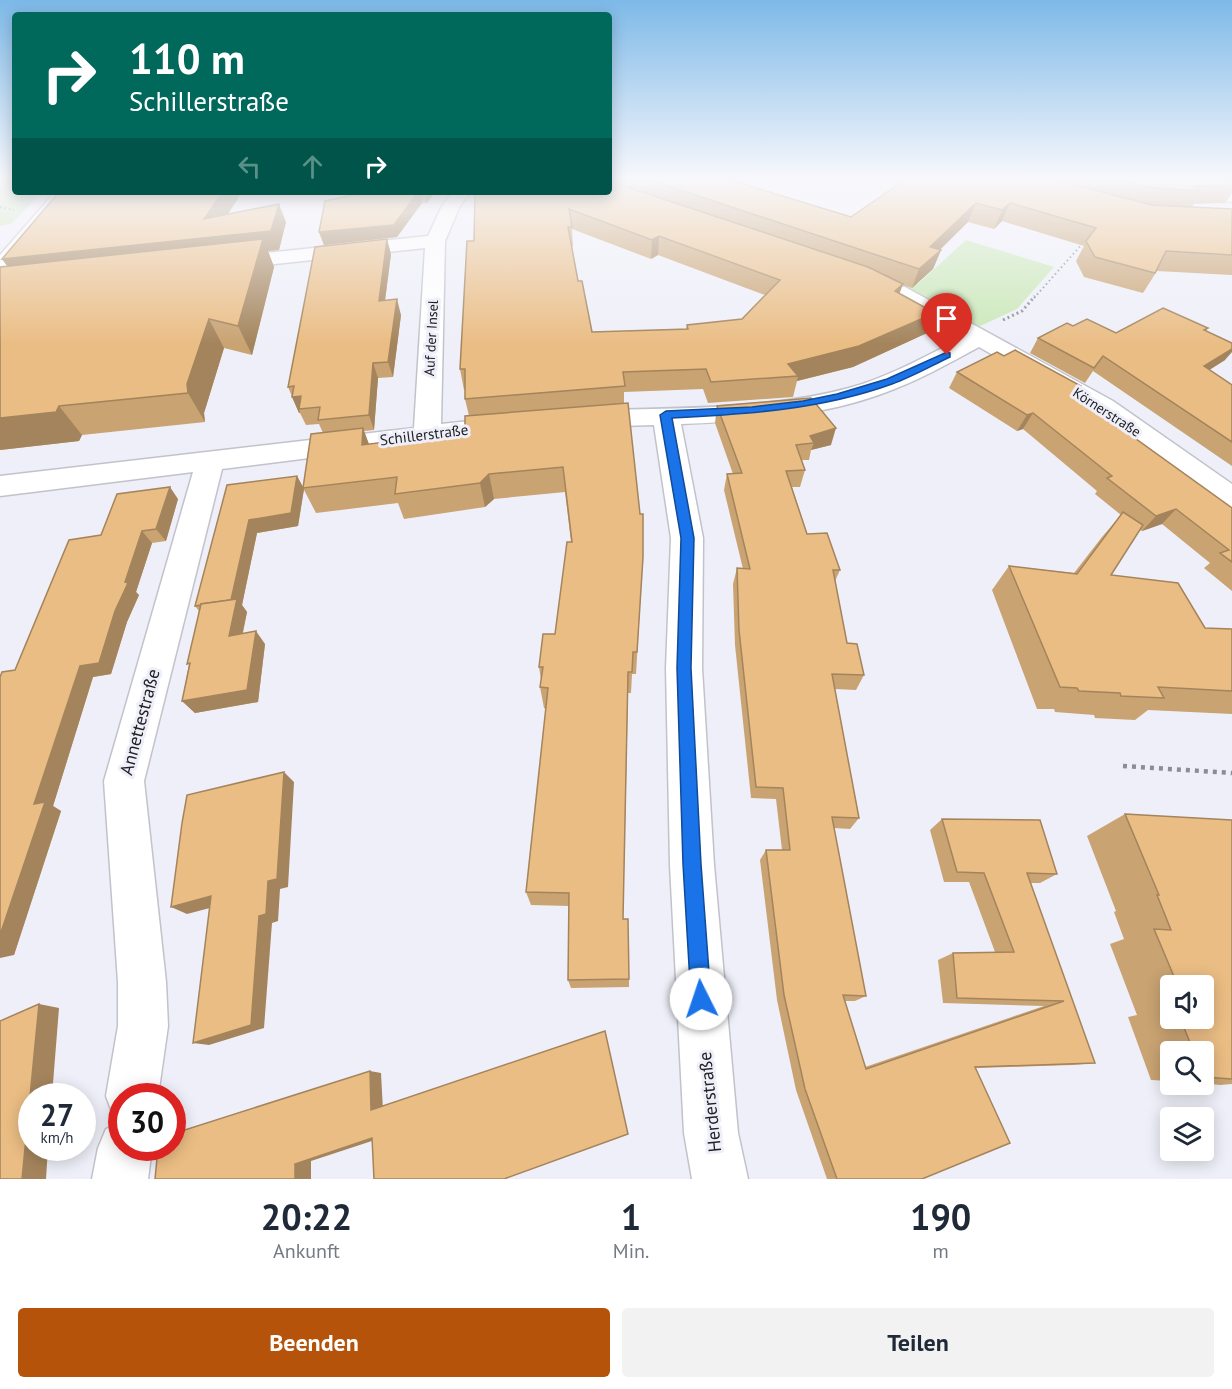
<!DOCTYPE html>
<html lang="de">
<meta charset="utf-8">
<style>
:root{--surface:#fff;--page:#f2f2f3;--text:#1f2937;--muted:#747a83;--accent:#b45309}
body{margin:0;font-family:"PT Sans",sans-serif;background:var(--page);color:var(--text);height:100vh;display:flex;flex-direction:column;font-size:22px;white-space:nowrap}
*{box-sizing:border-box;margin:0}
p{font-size:20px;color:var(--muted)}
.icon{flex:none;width:33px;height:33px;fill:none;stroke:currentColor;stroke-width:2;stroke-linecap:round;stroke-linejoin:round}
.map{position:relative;height:1179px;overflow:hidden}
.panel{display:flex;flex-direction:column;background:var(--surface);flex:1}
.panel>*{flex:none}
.guide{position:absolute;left:12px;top:12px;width:600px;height:183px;border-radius:6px;box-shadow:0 3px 15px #0003;background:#00695c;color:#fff;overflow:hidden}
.controls{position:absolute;left:1160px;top:975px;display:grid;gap:12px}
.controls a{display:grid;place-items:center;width:54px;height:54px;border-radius:6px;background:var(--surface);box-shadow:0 3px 15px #0003;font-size:30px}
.speed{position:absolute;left:18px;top:1083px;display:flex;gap:12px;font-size:30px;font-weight:700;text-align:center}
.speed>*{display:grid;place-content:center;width:78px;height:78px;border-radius:50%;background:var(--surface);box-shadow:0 3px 15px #0003;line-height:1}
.speed small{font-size:15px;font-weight:400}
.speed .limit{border:9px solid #d22;background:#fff;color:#111}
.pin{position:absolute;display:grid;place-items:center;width:51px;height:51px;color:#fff;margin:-62px -26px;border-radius:50% 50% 50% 0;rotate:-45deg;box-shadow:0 0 6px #0007}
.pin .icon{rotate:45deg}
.me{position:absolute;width:66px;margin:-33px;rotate:356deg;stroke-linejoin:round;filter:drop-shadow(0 0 4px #0008)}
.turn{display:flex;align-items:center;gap:21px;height:126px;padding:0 18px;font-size:27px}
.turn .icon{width:78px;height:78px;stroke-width:2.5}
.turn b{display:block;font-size:42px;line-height:51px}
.lanes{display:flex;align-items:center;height:57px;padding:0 18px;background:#0003;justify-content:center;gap:30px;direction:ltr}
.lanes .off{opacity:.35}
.eta{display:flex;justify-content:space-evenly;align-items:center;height:102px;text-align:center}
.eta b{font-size:36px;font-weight:800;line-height:42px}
.action{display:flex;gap:12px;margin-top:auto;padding:12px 18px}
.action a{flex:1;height:69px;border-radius:6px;background:var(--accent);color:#fff;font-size:24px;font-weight:800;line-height:69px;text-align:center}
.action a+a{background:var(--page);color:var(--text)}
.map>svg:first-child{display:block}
.green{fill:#cae8b7}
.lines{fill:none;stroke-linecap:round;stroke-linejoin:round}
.minor-casing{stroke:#c2c2cb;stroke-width:3}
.path-far2{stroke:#8c8c92;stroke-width:2;stroke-dasharray:1.5 3;stroke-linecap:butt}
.path-far1{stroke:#8c8c92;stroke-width:3;stroke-dasharray:2 3;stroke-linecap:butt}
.path{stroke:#8c8c92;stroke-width:4.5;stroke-dasharray:4 5;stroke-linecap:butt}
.minor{fill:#fff;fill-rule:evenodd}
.wall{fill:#c9a372;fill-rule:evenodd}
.shaded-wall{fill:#a4845c}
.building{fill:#eabd84;stroke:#a4845c;stroke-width:1.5;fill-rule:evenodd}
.route{fill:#1a73e8;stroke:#114b97;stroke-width:1.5}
.labels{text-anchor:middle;stroke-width:6;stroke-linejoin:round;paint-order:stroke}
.far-street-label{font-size:14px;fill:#212124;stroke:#efeff9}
.street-label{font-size:15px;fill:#212124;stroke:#efeff9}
.near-street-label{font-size:18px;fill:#212124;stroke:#efeff9}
</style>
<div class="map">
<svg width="1232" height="1179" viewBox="0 0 1232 1179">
<rect width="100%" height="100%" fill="#efeff9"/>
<g class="green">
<path d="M0,179H15V192H42L11,224L0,226Z"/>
<path d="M966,240L1054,267L1017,309L978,327L906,288L919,283Z"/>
</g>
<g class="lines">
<defs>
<g id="minor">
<path d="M1198,179H1218L1232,189V202L1226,201Z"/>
<path d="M55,192H73L7,272L0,274V255Z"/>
<path d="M452,192H470L460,206L445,241L441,424L508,417L517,419L521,425L517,431L508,433L222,469L144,781L166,982L168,1026L158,1096H122V1118L113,1115L106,1096L118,1026V982L104,781L193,472L0,496V476L414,428L425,248L228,269L221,267L218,263L221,259L228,257L428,236L442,206Z"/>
<path d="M897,286L905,287L1113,401L1232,484V509L1222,506L1095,413L979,347C948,364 917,381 884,393C820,417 749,421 681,424L703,538L702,668L714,865L738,1133L748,1179H692L684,1133L670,865L666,668L671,538L654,425L586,427L577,425L573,419L577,413L586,411C673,407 764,411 849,388C889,377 926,356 962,338L889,297L886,292L889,287Z"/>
<path d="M122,1122V1148H152L148,1179H92L98,1148L106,1129Z"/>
</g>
</defs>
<use href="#minor" class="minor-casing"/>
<g class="path-far2">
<path d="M0,207L14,210"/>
<path d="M1034,298L1083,243"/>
</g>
<path class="path-far1" d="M1003,320L1022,311L1035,296"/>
<path class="path" d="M1123,766L1232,773"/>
<use href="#minor" class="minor"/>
</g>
<g class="wall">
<path d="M609,179H727L851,217L897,185L898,182L887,179H1232V193L1225,203L1194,204L1192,207L1232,209V275L1157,271L1143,293L1084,277L1076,261L1084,246L1002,221L994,229L968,222L940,250H941L933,269L912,288L902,285L899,293L927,333L853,367L797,381L793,397L708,403L703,389L624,392V403L643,557L636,674H632L631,693H628L623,919L629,979V987L571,988L568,980L569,906L531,905L526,892L546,709L544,708L540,687L541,680L539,667L555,634L571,542L565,492L494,499L485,507L404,519L398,503L316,513L303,488L323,433L319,424L306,425L300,413H299L288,387L391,254L385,300L401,315L393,377L378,378L374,430L364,431L369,444L465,432L469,416L465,399V389L464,390L460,369L474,241L609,192ZM572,229L651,259L658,255L765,295L742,319L687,325L686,329L592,332L578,281L572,246H573Z"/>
<path d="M59,192H242L228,214L286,222L279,250L268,251L274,267L252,355L224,348L204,413L205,422L82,435L79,441L0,450L8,266L2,259Z"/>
<path d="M367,192H435L427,203H422L397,237L324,245L319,232Z"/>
<path d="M1073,326L1116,333L1208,328L1206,331L1225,360L1209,370L1232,385V466L1093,371L1085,383L1030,353L1038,338Z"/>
<path d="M1004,356L1076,395L1232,508V591L1204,568L1210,563L1162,524L1142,531L1140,530L1111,575L1205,628L1232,629V714L1148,710L1135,720L1095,718L1094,715L1055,712L1054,709H1037L992,590L1009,566L1074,573L1102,537L1121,515L1095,494L1097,491L1023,429L1017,431L949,388L957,372Z"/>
<path d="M717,406L831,445L811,450L809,460H802L805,470L800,487H792L807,534L840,570L835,581L847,643L864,675L856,690L835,689L859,818L850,829L834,828L866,996L855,1001H844L865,1067L1044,1006L943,1003L938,960L953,953L995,952L969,882H944L930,830L942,819L1057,874L1040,883H1030L1095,1063L1073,1065L976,1068L922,1179H827L796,1090L777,1000L760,860L766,850H782L776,799L751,798L735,645L733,584L737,568L743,569L724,490L727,474H733L715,423Z"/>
<path d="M297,476L304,489L298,526L257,533L242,605L247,612L243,633L265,644L258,702L195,713L182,701L199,611L195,606Z"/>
<path d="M178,499L166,541L152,543L136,592L139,595L127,622L111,674L93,677L53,806L61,811L14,955L15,670L101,535Z"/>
<path d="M1125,814L1232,820V1084L1220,1085L1203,1083V1052H1170V1081L1151,1080L1128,1017L1137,1015L1110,944L1124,939L1114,912L1116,911L1087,836ZM1170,986H1203V1018H1170Z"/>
</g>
<g class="shaded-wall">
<path d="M223,192H242L213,237L279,204L286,222L279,250L268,251L274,267L252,355L238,326L260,252L16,278L2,259L204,219Z"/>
<path d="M418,192H420L422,203L397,237L324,245L319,232Z"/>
<path d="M425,192H435L427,203Z"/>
<path d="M976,203L968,222L928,261L941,250L933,269L912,288L919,269L930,247Z"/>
<path d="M1010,203L1002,221L994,229L1002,210Z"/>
<path d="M659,236L658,255L651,259L652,240Z"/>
<path d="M387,239L391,254L383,316L379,301Z"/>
<path d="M903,284L896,303L895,291Z"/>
<path d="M397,299L401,315L393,377L388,362Z"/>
<path d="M935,313L927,333L853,367L797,381L798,376L788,364Z"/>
<path d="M209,319L224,348L204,413L205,422L188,393L187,384Z"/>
<path d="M1232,349V352L1225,360L1192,381L1204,366Z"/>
<path d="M373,363L378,378L374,430L369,415Z"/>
<path d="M301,396L299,409L300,413H299L292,397Z"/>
<path d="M59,406L82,435L79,441L0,450V418Z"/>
<path d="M1033,413L1023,429L1017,431L1027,415Z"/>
<path d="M363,428L372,453L362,445Z"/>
<path d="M836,428L831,445L811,450L814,443L810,436Z"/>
<path d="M489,474L494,499L485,507L480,483Z"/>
<path d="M297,476L304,489L298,526L257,533L242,605L247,612L239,649L229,636L230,601L249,520Z"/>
<path d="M170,487L178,499L166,541L156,529Z"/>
<path d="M1176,509L1162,524L1142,531L1156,516Z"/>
<path d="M142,531L152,543L136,592L139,595L127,622L111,674L93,677L53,806L61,811L14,955L0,958V935L34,804L80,666L125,582Z"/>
<path d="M256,631L265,644L258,702L195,713L182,701Z"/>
<path d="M284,772L294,782L288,887L280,889L278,921L272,923L264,1028L209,1045L193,1043L259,916L268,881Z"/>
<path d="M211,896L225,904L187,914L171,907Z"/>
<path d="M39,1004L59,1008L52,1096H32V1148H48L46,1179H22Z"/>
<path d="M370,1071L381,1073L383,1110H371Z"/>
<path d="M384,1137L311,1161V1179H295V1164L372,1138Z"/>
</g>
<g class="building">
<path d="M647,179H727L851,217L906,179H1052L1152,205L1232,209V255L1166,251L1155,273L1095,257L1086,241L1096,228L1010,203L1002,210L976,203L930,247L941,250L919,269Z"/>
<path d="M1115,179H1230L1232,181V185L1193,186L1202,191L1153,188Z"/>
<path d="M609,181L868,267L903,284L895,291L935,313L859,346L788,364L798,376L711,382L706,369L623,372L625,386L465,399V369H460L467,241H474L475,192H609ZM569,209L652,240L659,236L780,280L742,319L687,325L688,329L592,332L582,281H578L568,227H572Z"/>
<path d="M59,192H223L204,219L279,204L271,231L2,259Z"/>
<path d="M367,192H418L394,225L319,232L325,201Z"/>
<path d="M263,239L238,326L209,319L187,384L188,393L59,406L56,412L0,418V267Z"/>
<path d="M387,239L379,301L397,299L388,362L373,363L369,415L318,420L320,407L299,409L301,396L292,397L294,386L288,387L315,247Z"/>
<path d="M1163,308L1208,328L1204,330L1232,343V349L1204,366L1232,385V442L1103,356L1094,368L1038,338L1067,323L1073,326L1087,319L1116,333Z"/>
<path d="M1015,350L1081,386L1075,395L1232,508V562L1220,553L1229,550L1176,509L1156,516L1107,478L1112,476L1033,413L1027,415L957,372L997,352L1004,356Z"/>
<path d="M811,398L836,428L810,436L814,443L796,445L805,470L786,471L807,534L827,533L840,570H833L847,643L857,644L864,675L832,674L859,818L832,817L866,996L843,995L866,1069L1064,1001L957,998L953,953L1014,952L984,873L957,872L942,819L1040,820L1057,874L1027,873L1095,1063L975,1067L1010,1143L922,1179H837L805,1089L784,995L766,850H790L783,788L756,787L739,630L737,568L750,569L727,474L742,473L717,406Z"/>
<path d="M628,403L640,514H643V557L637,652H633L632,672H628L623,919H628L629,979L568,980L569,893L526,892L548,688L540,687L543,667H539L543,634H555L567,542H572L563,467L489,474L480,483L395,494L397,477L303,488L311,434L363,428L362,445L465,432V416Z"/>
<path d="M297,476L291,513L249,520L231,600L201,604V605L195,606L227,485Z"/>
<path d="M170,487L156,529L142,531L125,582L128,583L115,611L99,663L80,666L34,804L45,802L0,935V677L2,672L15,670L69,540L101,535L117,494Z"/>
<path d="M1123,512L1143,525L1111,575L1178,583L1205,628L1232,629V691L1158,687L1164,698L1121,696L1120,693L1079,691L1077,688L1060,687L1009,566L1077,574Z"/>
<path d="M237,599L229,636L256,631L247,690L182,701L190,663L187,664L201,604Z"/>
<path d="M284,772L277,879L268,881L266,914L259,916L251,1025L193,1043L211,896L171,907L182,823L187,795Z"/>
<path d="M1125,814L1232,820V1079L1204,1077L1203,1073V1052H1194L1180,1018H1203V986H1178L1154,929L1171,930L1157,895H1159Z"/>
<path d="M39,1004L22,1179H0V1021Z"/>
<path d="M605,1031L628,1134L504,1179H374L372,1138L295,1164V1179H155L158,1148H172V1134L370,1071L371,1110Z"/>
</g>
<linearGradient id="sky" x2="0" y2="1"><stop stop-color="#7db9e8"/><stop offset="0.52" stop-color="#f8f8fc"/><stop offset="1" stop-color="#f8f8fc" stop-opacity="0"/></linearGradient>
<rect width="1232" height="344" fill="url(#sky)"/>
<path class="route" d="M947,352L950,353V357C931,366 912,377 892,384C820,410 747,414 672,418L694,538L691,668L701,864L711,999L708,1006L701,1009L694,1006L691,999L683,864L677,668L681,538L660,415L666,411L752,407L803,401L837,394L887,379Z"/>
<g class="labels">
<g class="far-street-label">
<text transform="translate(431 338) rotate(-87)" y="5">Auf der Insel</text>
<text transform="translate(1107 412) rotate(33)" y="5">Körnerstraße</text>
</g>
<g class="street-label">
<text transform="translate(424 435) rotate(-7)" y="5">Schillerstraße</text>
</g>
<g class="near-street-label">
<text transform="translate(140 722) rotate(-75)" y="6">Annettestraße</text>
<text transform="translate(710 1102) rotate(-96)" y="6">Herderstraße</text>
</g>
</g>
</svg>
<div class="controls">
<a><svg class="icon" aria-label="sound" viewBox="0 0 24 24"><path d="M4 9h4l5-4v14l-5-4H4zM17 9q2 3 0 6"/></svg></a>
<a><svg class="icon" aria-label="search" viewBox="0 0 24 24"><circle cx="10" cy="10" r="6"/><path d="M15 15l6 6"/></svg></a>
<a><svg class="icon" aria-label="layers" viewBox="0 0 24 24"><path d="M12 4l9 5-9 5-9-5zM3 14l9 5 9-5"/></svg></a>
</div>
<div class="speed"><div>27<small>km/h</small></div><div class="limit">30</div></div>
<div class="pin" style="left:947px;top:355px;background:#d93025"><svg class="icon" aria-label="arrive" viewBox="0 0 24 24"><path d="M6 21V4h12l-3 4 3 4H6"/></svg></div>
<svg class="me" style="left:701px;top:999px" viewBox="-20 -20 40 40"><circle r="19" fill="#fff"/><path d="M0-13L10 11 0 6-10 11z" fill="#1a73e8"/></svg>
<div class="guide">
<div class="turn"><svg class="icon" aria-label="right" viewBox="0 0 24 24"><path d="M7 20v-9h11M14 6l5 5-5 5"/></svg><div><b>110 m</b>Schillerstraße</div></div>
<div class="lanes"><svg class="icon off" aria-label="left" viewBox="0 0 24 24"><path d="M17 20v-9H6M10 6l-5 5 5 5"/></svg><svg class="icon off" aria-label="ahead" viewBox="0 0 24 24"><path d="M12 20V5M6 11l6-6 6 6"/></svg><svg class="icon" aria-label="right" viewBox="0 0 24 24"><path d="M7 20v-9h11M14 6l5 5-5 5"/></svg></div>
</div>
</div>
<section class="panel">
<div class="eta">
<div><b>20:22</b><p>Ankunft</p></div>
<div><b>1</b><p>Min.</p></div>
<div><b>190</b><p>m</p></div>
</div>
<div class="action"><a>Beenden</a><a>Teilen</a></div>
</section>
